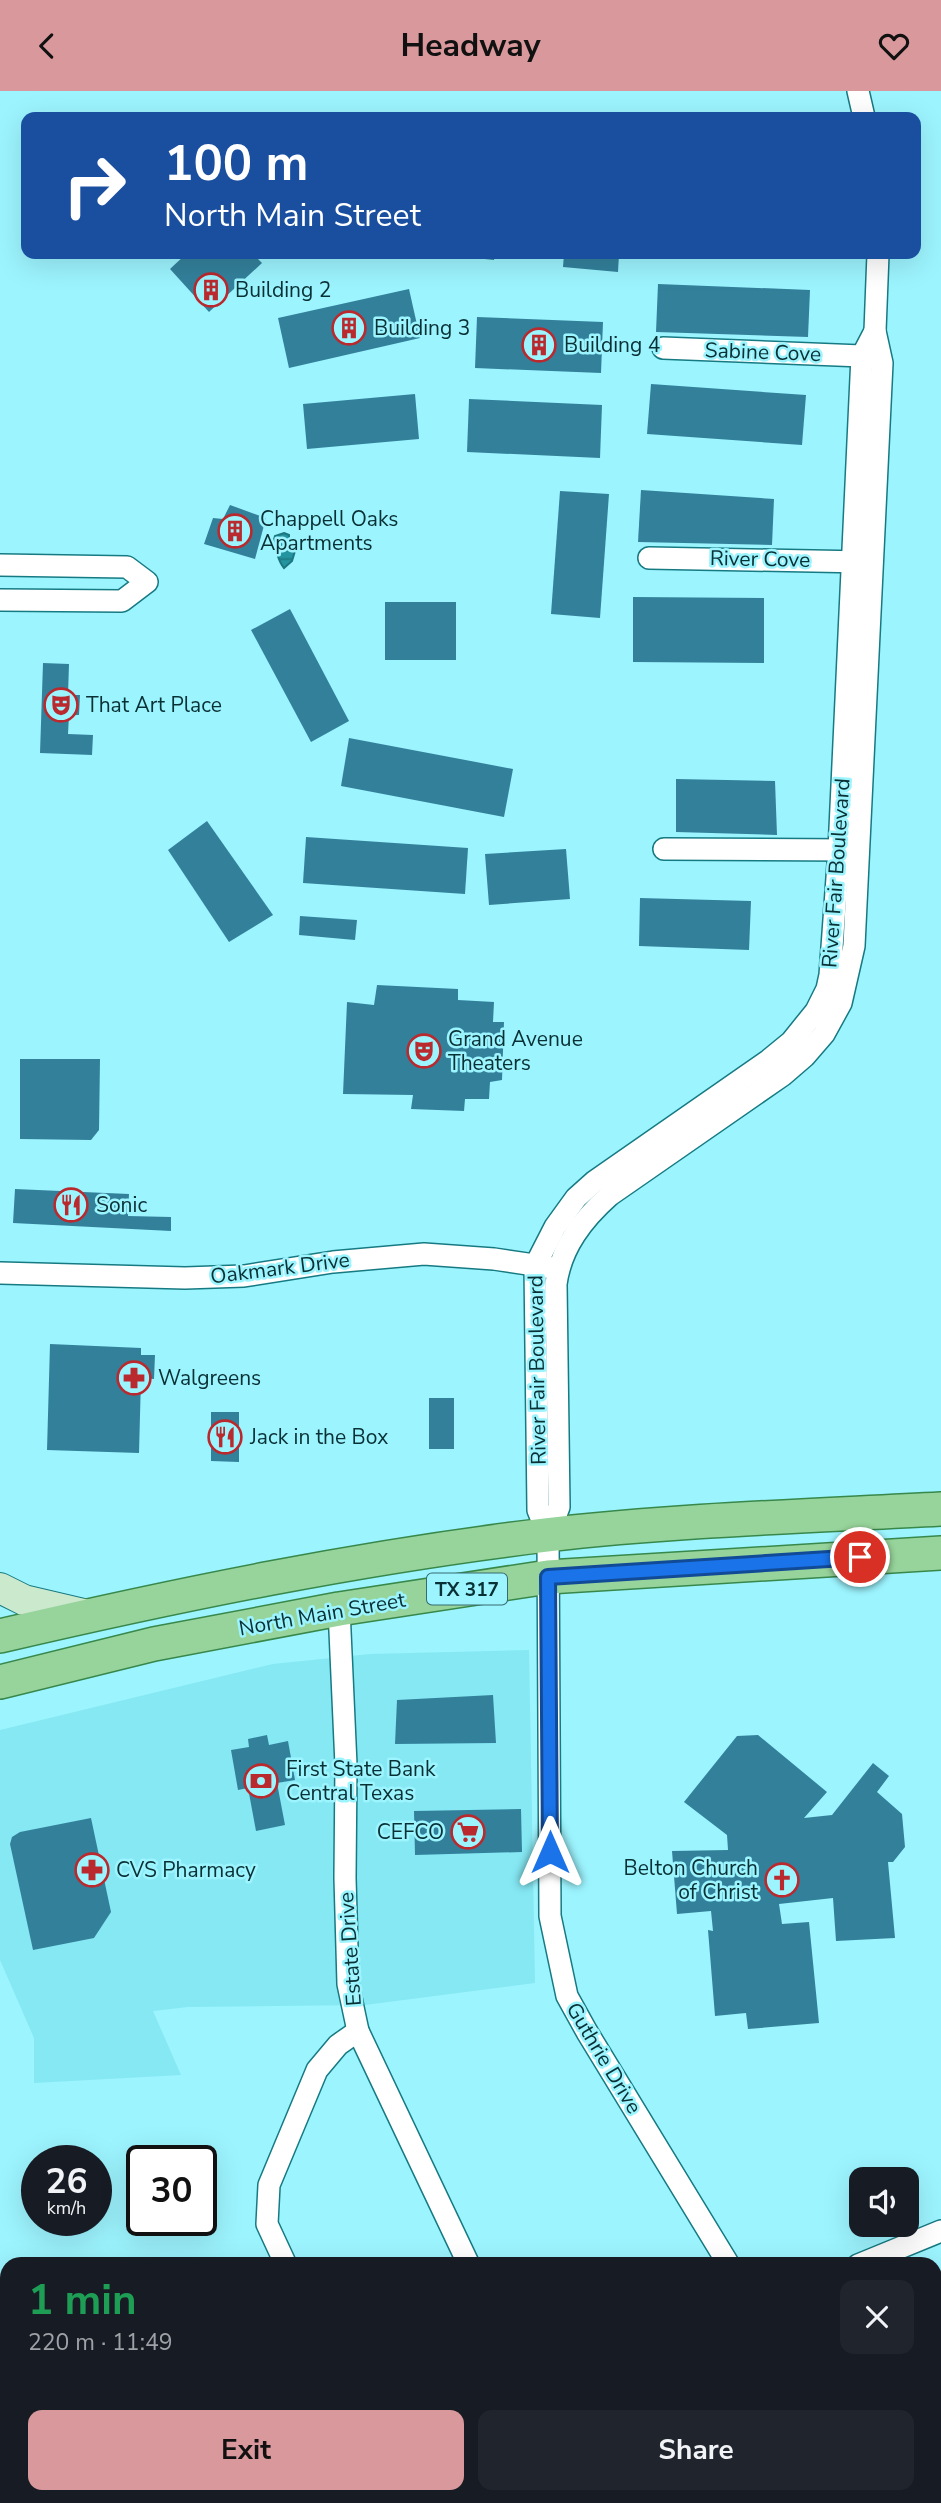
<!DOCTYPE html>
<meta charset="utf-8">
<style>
:root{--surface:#171b24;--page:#20242c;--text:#f1f3f6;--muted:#9ea1a6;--accent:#d8989c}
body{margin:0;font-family:"Nunito Sans",sans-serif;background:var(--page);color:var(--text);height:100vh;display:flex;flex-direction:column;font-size:26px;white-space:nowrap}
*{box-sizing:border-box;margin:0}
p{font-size:23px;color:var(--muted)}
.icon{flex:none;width:38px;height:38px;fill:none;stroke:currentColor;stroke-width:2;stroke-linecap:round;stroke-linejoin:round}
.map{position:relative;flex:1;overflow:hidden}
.drawer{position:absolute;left:0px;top:2166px;width:942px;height:247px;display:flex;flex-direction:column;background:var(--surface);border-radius:21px 21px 0 0;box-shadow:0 7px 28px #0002}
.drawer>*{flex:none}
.guide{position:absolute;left:21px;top:21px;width:900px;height:147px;border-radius:14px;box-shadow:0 7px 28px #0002;background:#1a4fa0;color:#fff;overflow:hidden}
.tools{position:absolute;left:849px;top:2076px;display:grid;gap:14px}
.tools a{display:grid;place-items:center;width:70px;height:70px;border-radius:14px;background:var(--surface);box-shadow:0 7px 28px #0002;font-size:35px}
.speed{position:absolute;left:21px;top:2054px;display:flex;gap:14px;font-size:35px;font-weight:700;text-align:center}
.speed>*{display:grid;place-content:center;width:91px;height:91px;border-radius:50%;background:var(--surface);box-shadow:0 7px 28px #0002;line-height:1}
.speed small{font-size:18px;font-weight:400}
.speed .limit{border:4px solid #111;border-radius:10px;background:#fff;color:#111}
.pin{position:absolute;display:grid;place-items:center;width:60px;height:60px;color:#fff;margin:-30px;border:4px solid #fff;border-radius:50%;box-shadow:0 2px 7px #0007}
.me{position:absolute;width:77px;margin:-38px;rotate:0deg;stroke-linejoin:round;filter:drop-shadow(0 0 5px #0008)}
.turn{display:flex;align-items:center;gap:24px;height:147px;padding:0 28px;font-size:32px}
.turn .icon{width:91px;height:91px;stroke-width:2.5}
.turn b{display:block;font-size:49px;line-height:60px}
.round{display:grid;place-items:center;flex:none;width:74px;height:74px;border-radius:14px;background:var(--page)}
.head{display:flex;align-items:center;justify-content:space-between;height:119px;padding:0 28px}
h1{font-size:42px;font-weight:700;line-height:52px;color:#1e9e55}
.cta{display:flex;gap:14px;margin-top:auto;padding:14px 28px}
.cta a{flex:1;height:80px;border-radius:14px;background:var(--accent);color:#111;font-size:28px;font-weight:700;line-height:80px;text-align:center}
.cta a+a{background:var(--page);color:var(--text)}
header{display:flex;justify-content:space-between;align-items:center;height:91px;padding:0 28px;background:var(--accent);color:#111;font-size:32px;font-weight:700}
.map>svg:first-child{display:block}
.built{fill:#85e8f3}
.water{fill:url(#water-rules);stroke:#1c7780;stroke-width:2}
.building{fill:#33809b}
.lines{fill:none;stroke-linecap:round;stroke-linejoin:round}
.minor-casing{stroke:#167a83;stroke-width:24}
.secondary-casing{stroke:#167a83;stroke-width:32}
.primary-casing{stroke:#38884c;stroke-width:36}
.minor{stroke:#fff;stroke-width:21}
.secondary{stroke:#cbe9cd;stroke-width:30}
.primary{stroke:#97d49b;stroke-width:33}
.route-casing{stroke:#114b97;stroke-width:18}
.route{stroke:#1a73e8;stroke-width:12}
.labels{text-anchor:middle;stroke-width:5;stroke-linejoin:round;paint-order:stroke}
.shield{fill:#9cf4fe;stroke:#356b71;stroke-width:2}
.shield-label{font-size:19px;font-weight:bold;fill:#093034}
.poi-label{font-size:21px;fill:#093034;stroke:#9cf4fe;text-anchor:start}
.street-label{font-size:21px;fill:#093034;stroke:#9cf4fe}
</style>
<header><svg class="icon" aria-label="back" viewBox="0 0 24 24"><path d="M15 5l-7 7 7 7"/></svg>Headway<svg class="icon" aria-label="heart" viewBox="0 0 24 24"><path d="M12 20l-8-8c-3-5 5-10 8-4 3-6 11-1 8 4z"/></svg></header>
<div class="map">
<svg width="941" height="2412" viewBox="0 0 941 2412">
<defs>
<pattern id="water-rules" width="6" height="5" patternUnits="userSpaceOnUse" patternTransform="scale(1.75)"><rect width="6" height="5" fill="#2495a0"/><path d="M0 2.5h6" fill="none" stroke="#1d7a83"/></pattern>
</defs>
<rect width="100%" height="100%" fill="#9cf4fe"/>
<path class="built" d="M529,1559L535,1892L365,1914L188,1916L153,1920L181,1984L34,1992V1947L0,1869V1639L273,1573L370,1563Z"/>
<path class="water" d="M284,442L289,444V453L295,460L292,470L284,477C277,469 278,461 273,452L275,445Z"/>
<g class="building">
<path d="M186,163H253L262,172L209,221L170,178Z"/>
<path d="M456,163H495L494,169L456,165Z"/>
<path d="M564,163H619L618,181L563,176Z"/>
<path d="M658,193L810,199L808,246L656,241Z"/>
<path d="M409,198L420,247L289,277L278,227Z"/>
<path d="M477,226L603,231L601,282L475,277Z"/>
<path d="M651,293L806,304L802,354L647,343Z"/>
<path d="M415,303L419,348L307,358L303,313Z"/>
<path d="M469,308L602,314L600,367L467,361Z"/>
<path d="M641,399L774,408L772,454L638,451Z"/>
<path d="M560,400L609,403L600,527L551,523Z"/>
<path d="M230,414L266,427L255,468L204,453L213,427L223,428Z"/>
<path d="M633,506L764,507V572L633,571Z"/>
<rect x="385" y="511" width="71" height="58"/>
<path d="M290,518L349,630L311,651L251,539Z"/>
<path d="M43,572L69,573L68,604H80L79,624H69L68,643L93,644L92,664L40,662Z"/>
<path d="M349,647L513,678L504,726L341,695Z"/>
<path d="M676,688L775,690L777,744L676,741Z"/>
<path d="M207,730L273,824L229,851L168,759Z"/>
<path d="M306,746L468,757L465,803L303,792Z"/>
<path d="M566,758L570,808L489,814L485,763Z"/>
<path d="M640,807L751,810L749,859L639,855Z"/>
<path d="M300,825L357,829L355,849L299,844Z"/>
<path d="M377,894L458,898V909L494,911L493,931H504L502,989L490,991L489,1008H465L464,1020L411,1018L413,1004L343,1003L347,911L374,914Z"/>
<path d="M20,968H100L99,1039L91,1049L20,1048Z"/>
<path d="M15,1098L129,1103L128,1125L171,1126V1140L13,1132Z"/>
<path d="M50,1253L141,1257V1264H155L154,1288L141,1287L139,1362L47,1359Z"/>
<rect x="429" y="1307" width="25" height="51"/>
<path d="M211,1321H239V1371L211,1370Z"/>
<path d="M493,1604L496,1652L395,1653L397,1609Z"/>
<path d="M267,1644L269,1654L288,1650L295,1689L277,1692L285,1734L256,1740L248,1697L238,1699L231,1659L249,1656L248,1648Z"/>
<path d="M758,1644L827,1701L804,1727L832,1724L873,1672L889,1685L877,1701L902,1723L905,1756L893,1771H888L895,1847L836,1850L833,1807L779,1813L782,1833L809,1831L819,1932L748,1938L746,1922L715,1925L708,1839L713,1840L711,1820L677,1823L672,1760L728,1759L727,1744L684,1711L737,1645Z"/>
<path d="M521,1718L522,1761L415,1764L414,1720Z"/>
<path d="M91,1727L111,1821L94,1847L33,1859L10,1753L12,1746L20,1741Z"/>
</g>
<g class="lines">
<defs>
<g id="minor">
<path d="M858,0L864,26"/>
<path d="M663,257L862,265"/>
<path d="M649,467L864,471"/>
<path d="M0,474L127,476L147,491L122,510L0,509"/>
<path d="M664,758L851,759"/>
<path d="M0,1182L185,1187L244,1185L333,1171L424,1163L494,1168L548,1176"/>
<path d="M548,1444L538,1419L535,1175L555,1136L576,1107L595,1090L769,969L791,951L816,920L827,898L830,884L839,759L862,265L875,240"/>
<path d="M339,1518L346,1674L345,1787L348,1893L358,1940L469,2174"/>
<path d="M286,2174L267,2133L269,2094L317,1979L338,1954L358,1940"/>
<path d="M729,2174L587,1941L567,1905L550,1825L548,1444L559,1416L556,1193C561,1156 583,1128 610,1104L783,984L805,965L824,943L841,912L854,855L882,272L875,240L878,163"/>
<path d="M858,2174L941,2140"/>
<path d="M580,2406L582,2412"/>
<path d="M867,2406L870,2412"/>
<path d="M342,2412L345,2406"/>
</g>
<path id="secondary" d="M0,1497L24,1509L88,1524"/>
<g id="primary">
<path d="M0,1545C180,1503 362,1466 546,1444C677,1429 809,1425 941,1418"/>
<path d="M0,1591L154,1553L339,1518L548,1486L941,1462"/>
</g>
</defs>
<use href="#minor" class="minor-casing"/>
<use href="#secondary" class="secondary-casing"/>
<use href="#primary" class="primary-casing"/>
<use href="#minor" class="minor"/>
<use href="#secondary" class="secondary"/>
<use href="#primary" class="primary"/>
</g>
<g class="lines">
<defs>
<path id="route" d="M550,1761L548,1486L860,1466"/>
</defs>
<use href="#route" class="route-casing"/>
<use href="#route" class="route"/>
</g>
<defs>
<symbol id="building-ring" viewBox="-11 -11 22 22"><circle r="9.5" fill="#9cf4fe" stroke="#b9292d" stroke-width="1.5"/><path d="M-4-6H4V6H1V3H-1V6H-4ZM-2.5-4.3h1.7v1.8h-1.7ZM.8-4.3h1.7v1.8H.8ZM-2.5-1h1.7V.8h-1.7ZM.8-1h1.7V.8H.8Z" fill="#b9292d"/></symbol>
<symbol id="theatre-ring" viewBox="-11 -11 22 22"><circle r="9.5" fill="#9cf4fe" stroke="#b9292d" stroke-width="1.5"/><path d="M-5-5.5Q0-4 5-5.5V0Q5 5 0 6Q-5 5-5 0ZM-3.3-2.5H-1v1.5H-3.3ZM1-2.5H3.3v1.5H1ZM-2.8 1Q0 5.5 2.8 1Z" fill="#b9292d"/></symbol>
<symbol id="restaurant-ring" viewBox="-11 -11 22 22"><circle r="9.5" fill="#9cf4fe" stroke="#b9292d" stroke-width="1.5"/><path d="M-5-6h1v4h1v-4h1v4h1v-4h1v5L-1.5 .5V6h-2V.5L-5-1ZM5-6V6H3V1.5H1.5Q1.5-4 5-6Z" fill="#b9292d"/></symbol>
<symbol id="pharmacy-ring" viewBox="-11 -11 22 22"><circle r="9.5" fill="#9cf4fe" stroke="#b9292d" stroke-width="1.5"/><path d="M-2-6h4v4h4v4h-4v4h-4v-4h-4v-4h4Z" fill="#b9292d"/></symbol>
<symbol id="bank-ring" viewBox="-11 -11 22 22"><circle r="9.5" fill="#9cf4fe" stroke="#b9292d" stroke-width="1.5"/><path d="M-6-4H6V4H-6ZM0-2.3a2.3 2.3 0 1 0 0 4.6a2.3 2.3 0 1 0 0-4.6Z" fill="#b9292d"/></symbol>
<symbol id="supermarket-ring" viewBox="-11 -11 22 22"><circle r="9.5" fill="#9cf4fe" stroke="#b9292d" stroke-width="1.5"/><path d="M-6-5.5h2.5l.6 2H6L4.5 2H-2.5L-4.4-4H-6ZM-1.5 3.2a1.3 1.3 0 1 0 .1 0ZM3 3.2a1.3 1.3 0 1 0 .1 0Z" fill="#b9292d"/></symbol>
<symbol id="church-ring" viewBox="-11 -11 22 22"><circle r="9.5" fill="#9cf4fe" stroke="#b9292d" stroke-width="1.5"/><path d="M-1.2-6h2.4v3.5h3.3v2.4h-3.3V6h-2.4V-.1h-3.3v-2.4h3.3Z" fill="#b9292d"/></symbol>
</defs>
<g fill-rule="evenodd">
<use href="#building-ring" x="192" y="180" width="38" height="38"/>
<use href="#building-ring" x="330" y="218" width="38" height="38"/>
<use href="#building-ring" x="520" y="235" width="38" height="38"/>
<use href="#building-ring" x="216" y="421" width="38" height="38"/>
<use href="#theatre-ring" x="42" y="595" width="38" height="38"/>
<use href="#theatre-ring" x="405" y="941" width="38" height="38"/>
<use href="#restaurant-ring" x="52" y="1095" width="38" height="38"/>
<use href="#pharmacy-ring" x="115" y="1268" width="38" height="38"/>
<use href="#restaurant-ring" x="206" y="1327" width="38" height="38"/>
<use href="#bank-ring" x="242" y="1671" width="38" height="38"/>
<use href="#supermarket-ring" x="449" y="1722" width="38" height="38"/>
<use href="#pharmacy-ring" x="73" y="1760" width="38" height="38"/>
<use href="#church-ring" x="763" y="1770" width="38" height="38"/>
</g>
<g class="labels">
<rect class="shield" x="427" y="1482.5" width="80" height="31" rx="5"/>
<g class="shield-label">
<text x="467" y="1505">TX 317</text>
</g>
<g class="poi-label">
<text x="235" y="206">Building 2</text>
<text x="374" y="244">Building 3</text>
<text x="564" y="261">Building 4</text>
<text x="260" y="435">Chappell Oaks<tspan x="260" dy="24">Apartments</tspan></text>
<text x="86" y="621">That Art Place</text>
<text x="448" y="955">Grand Avenue<tspan x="448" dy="24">Theaters</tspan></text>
<text x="96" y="1121">Sonic</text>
<text x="158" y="1294">Walgreens</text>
<text x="250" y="1353">Jack in the Box</text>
<text x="286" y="1685">First State Bank<tspan x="286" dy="24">Central Texas</tspan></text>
<text x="444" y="1748" text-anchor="end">CEFCO</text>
<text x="758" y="1784" text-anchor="end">Belton Church<tspan x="758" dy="24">of Christ</tspan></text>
<text x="116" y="1786">CVS Pharmacy</text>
</g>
<g class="street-label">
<text transform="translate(763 261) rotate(2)" y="7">Sabine Cove</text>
<text transform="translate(760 468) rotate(1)" y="7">River Cove</text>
<text transform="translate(836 782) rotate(-86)" y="7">River Fair Boulevard</text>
<text transform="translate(280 1177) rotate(-7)" y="7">Oakmark Drive</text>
<text transform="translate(537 1279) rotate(-91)" y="7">River Fair Boulevard</text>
<text transform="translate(322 1523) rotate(-10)" y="7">North Main Street</text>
<text transform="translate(350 1858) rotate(-94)" y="7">Estate Drive</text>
<text transform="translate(604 1967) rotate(59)" y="7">Guthrie Drive</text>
</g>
</g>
</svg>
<div class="tools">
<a><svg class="icon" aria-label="sound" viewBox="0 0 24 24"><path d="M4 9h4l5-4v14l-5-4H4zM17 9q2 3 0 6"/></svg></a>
</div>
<div class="speed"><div>26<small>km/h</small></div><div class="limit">30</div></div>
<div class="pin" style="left:860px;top:1466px;background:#d93025"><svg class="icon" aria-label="arrive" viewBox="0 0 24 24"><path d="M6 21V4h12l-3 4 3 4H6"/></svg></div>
<svg class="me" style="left:550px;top:1761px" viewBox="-20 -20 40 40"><path d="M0-17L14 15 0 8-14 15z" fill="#1a73e8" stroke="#fff" stroke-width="4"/></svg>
<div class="guide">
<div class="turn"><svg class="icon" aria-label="right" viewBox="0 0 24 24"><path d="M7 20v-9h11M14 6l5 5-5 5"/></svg><div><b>100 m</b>North Main Street</div></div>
</div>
<section class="drawer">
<div class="head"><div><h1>1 min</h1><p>220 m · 11:49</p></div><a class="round"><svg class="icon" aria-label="close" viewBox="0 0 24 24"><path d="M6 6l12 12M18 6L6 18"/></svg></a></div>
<div class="cta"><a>Exit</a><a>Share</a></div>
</section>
</div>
